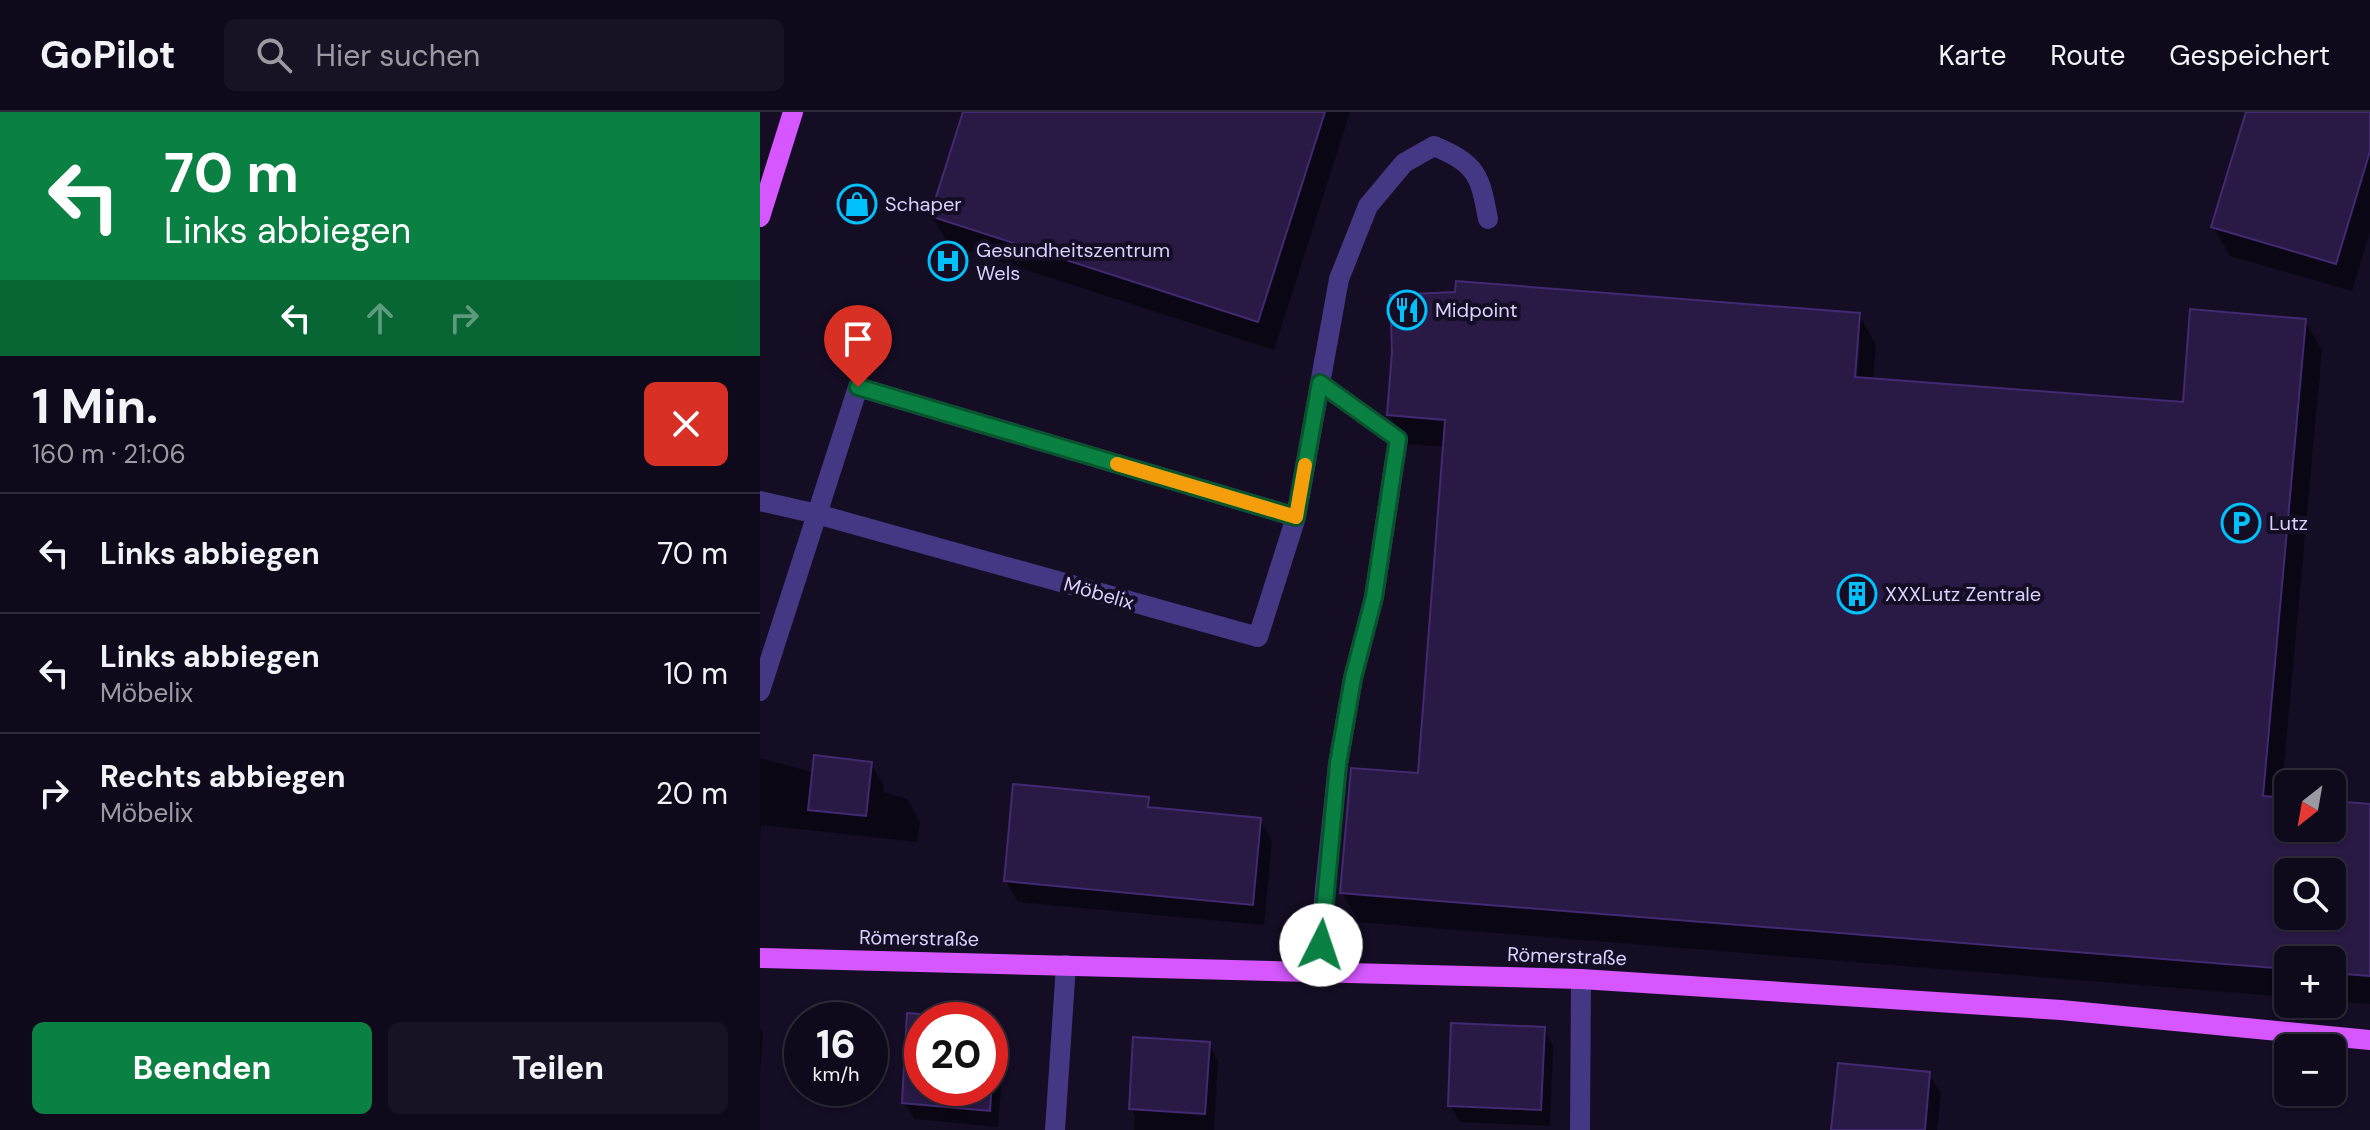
<!DOCTYPE html>
<html lang="de">
<meta charset="utf-8">
<style>
:root{--surface:#0f0a1b;--page:#181324;--text:#f1f3f6;--muted:#9b9aa3;--line:#2f2b3a;--accent:#0b8043}
body{margin:0;font-family:"DM Sans",sans-serif;background:var(--page);color:var(--text);height:100vh;display:flex;flex-direction:column;font-size:30px;white-space:nowrap}
*{box-sizing:border-box;margin:0}
p{font-size:26px;color:var(--muted)}
.icon{flex:none;width:44px;height:44px;fill:none;stroke:currentColor;stroke-width:2;stroke-linecap:round;stroke-linejoin:round}
.map{position:relative;flex:1;overflow:hidden}
.details{display:flex;flex-direction:column;background:var(--surface);width:760px}
.details>*{flex:none}
.guide{background:#0b8043;color:#fff;overflow:hidden}
.needle{width:52px;rotate:211deg}
.controls{position:absolute;left:1514px;top:658px;display:grid;gap:16px}
.controls a{display:grid;place-items:center;width:72px;height:72px;border-radius:12px;background:var(--surface);box-shadow:0 2px 6px #0004,0 0 0 2px var(--line);font-size:40px}
.speed{position:absolute;left:24px;top:890px;display:flex;gap:16px;font-size:40px;font-weight:700;text-align:center}
.speed>*{display:grid;place-content:center;width:104px;height:104px;border-radius:50%;background:var(--surface);box-shadow:0 2px 6px #0004,0 0 0 2px var(--line);line-height:1}
.speed small{font-size:20px;font-weight:400}
.speed .limit{border:12px solid #d22;background:#fff;color:#111}
.pin{position:absolute;display:grid;place-items:center;width:68px;height:68px;color:#fff;margin:-82px -34px;border-radius:50% 50% 50% 0;rotate:-45deg;box-shadow:0 0 8px #0007}
.pin .icon{rotate:45deg}
.me{position:absolute;width:88px;margin:-44px;rotate:4deg;stroke-linejoin:round;filter:drop-shadow(0 0 6px #0008)}
.turn{display:flex;align-items:center;gap:28px;height:168px;padding:0 32px;font-size:36px}
.turn .icon{width:104px;height:104px;stroke-width:2.5}
.turn b{display:block;font-size:56px;line-height:68px}
.lanes{display:flex;align-items:center;height:76px;padding:0 32px;background:#0003;justify-content:center;gap:40px;direction:ltr}
.lanes .off{opacity:.35}
.round{display:grid;place-items:center;flex:none;width:84px;height:84px;border-radius:12px;background:var(--page)}
.headline{display:flex;align-items:center;justify-content:space-between;height:136px;padding:0 32px}
h1{font-size:48px;font-weight:700;line-height:60px}
.button{display:flex;gap:16px;margin-top:auto;padding:16px 32px}
.button a{flex:1;height:92px;border-radius:12px;background:var(--accent);color:#fff;font-size:32px;font-weight:700;line-height:92px;text-align:center}
.button a+a{background:var(--page);color:var(--text)}
ul{padding:0;list-style:none}
li{display:flex;align-items:center;gap:24px;height:120px;padding:0 32px;border-top:2px solid var(--line)}
li div{flex:1}
li b{display:block;font-size:30px}
li em{font-style:normal}
header{display:flex;align-items:center;gap:48px;box-sizing:border-box;height:112px;padding:0 40px;background:var(--surface);border-bottom:2px solid var(--line)}
header strong{font-size:38px}
nav{display:flex;gap:44px;margin-inline-start:auto;font-size:28px}
.search{width:560px;height:72px;background:var(--page);display:flex;align-items:center;gap:20px;box-sizing:border-box;padding:0 28px;border-radius:12px;color:var(--muted);font-size:30px}
main{display:flex;flex:1;min-height:0}
.map>svg:first-child{display:block}
.shadow{fill:#0007;fill-rule:evenodd}
.building{fill:#281945;stroke:#422a72;stroke-width:2;fill-rule:evenodd}
.lines{fill:none;stroke-linecap:round;stroke-linejoin:round}
.minor{stroke:#443784;stroke-width:20}
.major{stroke:#d657ff;stroke-width:20}
.route-casing{stroke:#07532c;stroke-width:20}
.route{stroke:#0b8043;stroke-width:14}
.slow{stroke:#f59e0b;stroke-width:14}
.labels{text-anchor:middle;stroke-width:8;stroke-linejoin:round;paint-order:stroke}
.poi-label{font-size:20px;fill:#dcd0ff;stroke:#140d24;text-anchor:start}
.street-label{font-size:20px;fill:#dcd0ff;stroke:#140d24}
</style>
<header>
<strong>GoPilot</strong>
<div class="search"><svg class="icon" aria-label="search" viewBox="0 0 24 24"><circle cx="10" cy="10" r="6"/><path d="M15 15l6 6"/></svg>Hier suchen</div>
<nav><a>Karte</a><a>Route</a><a>Gespeichert</a></nav>
</header>
<main>
<section class="details">
<div class="guide">
<div class="turn"><svg class="icon" aria-label="left" viewBox="0 0 24 24"><path d="M17 20v-9H6M10 6l-5 5 5 5"/></svg><div><b>70 m</b>Links abbiegen</div></div>
<div class="lanes"><svg class="icon" aria-label="left" viewBox="0 0 24 24"><path d="M17 20v-9H6M10 6l-5 5 5 5"/></svg><svg class="icon off" aria-label="ahead" viewBox="0 0 24 24"><path d="M12 20V5M6 11l6-6 6 6"/></svg><svg class="icon off" aria-label="right" viewBox="0 0 24 24"><path d="M7 20v-9h11M14 6l5 5-5 5"/></svg></div>
</div>
<div class="headline"><div><h1>1 Min.</h1><p>160 m · 21:06</p></div><a class="round" style="background:#d93025;color:#fff"><svg class="icon" aria-label="close" viewBox="0 0 24 24"><path d="M6 6l12 12M18 6L6 18"/></svg></a></div>
<ul>
<li><svg class="icon" aria-label="left" viewBox="0 0 24 24"><path d="M17 20v-9H6M10 6l-5 5 5 5"/></svg><div><b>Links abbiegen</b></div><em>70 m</em></li>
<li><svg class="icon" aria-label="left" viewBox="0 0 24 24"><path d="M17 20v-9H6M10 6l-5 5 5 5"/></svg><div><b>Links abbiegen</b><p>Möbelix</p></div><em>10 m</em></li>
<li><svg class="icon" aria-label="right" viewBox="0 0 24 24"><path d="M7 20v-9h11M14 6l5 5-5 5"/></svg><div><b>Rechts abbiegen</b><p>Möbelix</p></div><em>20 m</em></li>
</ul>
<div class="button"><a>Beenden</a><a>Teilen</a></div>
</section>
<div class="map">
<svg width="1610" height="1018" viewBox="0 0 1610 1018">
<rect width="100%" height="100%" fill="#140d24"/>
<g class="shadow">
<path d="M205,0H590L514,238L189,133L172,104Z"/>
<path d="M1488,0H1610V120L1592,179L1470,144L1453,115Z"/>
<path d="M1099,203L1116,233L1113,268L1425,293L1545,209L1562,238L1521,687L1528,688V716H1572V691L1610,694V892L1572,889V848H1528V885L599,810L582,781L660,663L685,335L646,332L629,303ZM1096,229H1100L1097,275L1093,274ZM1528,760H1572V804H1528Z"/>
<path d="M0,646L55,661L111,651L124,674L123,680L147,687L160,710L157,730L1,713L0,729Z"/>
<path d="M388,687L394,698L500,708L512,729L504,813L258,790L246,769Z"/>
<path d="M148,903L206,908H162V976H230V910H235L245,927L238,1015L154,1007L144,990Z"/>
<path d="M0,916L3,921L0,961Z"/>
<path d="M784,917L793,934L790,1014L700,1010L690,993Z"/>
<path d="M449,932L458,949L454,1018H374L375,1004L371,997Z"/>
<path d="M1169,962L1181,981L1177,1018H1073Z"/>
</g>
<g class="building">
<path d="M203,0H565L498,210L170,104Z"/>
<path d="M1486,0H1610V39L1576,152L1451,115Z"/>
<path d="M696,169L1100,201L1095,265L1423,290L1430,197L1546,207L1503,684L1528,686V716H1572V689L1610,692V864L1572,861V848H1528V857L580,781L591,656L658,661L685,308L627,303L632,240L630,183L695,180ZM1528,760H1572V804H1528Z"/>
<path d="M54,643L112,650L106,704L48,698Z"/>
<path d="M253,672L389,685L388,695L501,706L493,793L244,769Z"/>
<path d="M147,901L236,908L230,999L142,991ZM162,908H230V976H162Z"/>
<path d="M691,911L785,915L781,998L688,994Z"/>
<path d="M373,925L450,930L445,1002L369,997Z"/>
<path d="M1078,951L1170,960L1165,1018H1071Z"/>
</g>
<g class="lines">
<g class="minor">
<path d="M0,389L57,402L498,525L536,405L579,167L608,94L644,51L674,34C717,52 720,63 728,107"/>
<path d="M0,579L98,275L536,405"/>
<path d="M559,861L565,776L578,652L593,566L614,485L638,327L560,271"/>
<path d="M295,1018L306,853"/>
<path d="M820,1018L821,867"/>
</g>
<g class="major">
<path d="M0,105L33,0"/>
<path d="M0,846L821,867L1301,898L1610,928"/>
</g>
</g>
<g class="lines">
<defs>
<path id="route" d="M98,275L536,405L560,271L638,327L614,485L593,566L578,652L561,833"/>
</defs>
<use href="#route" class="route-casing"/>
<use href="#route" class="route"/>
<path class="slow" d="M357,352L536,405L545,353"/>
</g>
<defs>
<symbol id="shop-ring" viewBox="-11 -11 22 22"><circle r="9.5" fill="#140d24" stroke="#00c1fb" stroke-width="1.5"/><path d="M-5-2.5h2.3a2.7 3.5 0 0 1 5.4 0H5L5.5 6h-11ZM-1.5-2.5h3a1.5 2.3 0 0 0-3 0Z" fill="#00c1fb"/></symbol>
<symbol id="hospital-ring" viewBox="-11 -11 22 22"><circle r="9.5" fill="#140d24" stroke="#00c1fb" stroke-width="1.5"/><path d="M-5-5h3v3.5h4V-5h3V5h-3V1.5h-4V5h-3Z" fill="#00c1fb"/></symbol>
<symbol id="restaurant-ring" viewBox="-11 -11 22 22"><circle r="9.5" fill="#140d24" stroke="#00c1fb" stroke-width="1.5"/><path d="M-5-6h1v4h1v-4h1v4h1v-4h1v5L-1.5 .5V6h-2V.5L-5-1ZM5-6V6H3V1.5H1.5Q1.5-4 5-6Z" fill="#00c1fb"/></symbol>
<symbol id="parking-ring" viewBox="-11 -11 22 22"><circle r="9.5" fill="#140d24" stroke="#00c1fb" stroke-width="1.5"/><path d="M-3.5-5.5H1a3.5 3.5 0 0 1 0 7H-1V5.5H-3.5ZM-1-3.4V-.6H.8a1.4 1.4 0 0 0 0-2.8Z" fill="#00c1fb"/></symbol>
<symbol id="building-ring" viewBox="-11 -11 22 22"><circle r="9.5" fill="#140d24" stroke="#00c1fb" stroke-width="1.5"/><path d="M-4-6H4V6H1V3H-1V6H-4ZM-2.5-4.3h1.7v1.8h-1.7ZM.8-4.3h1.7v1.8H.8ZM-2.5-1h1.7V.8h-1.7ZM.8-1h1.7V.8H.8Z" fill="#00c1fb"/></symbol>
</defs>
<g fill-rule="evenodd">
<use href="#shop-ring" x="75" y="70" width="44" height="44"/>
<use href="#hospital-ring" x="166" y="127" width="44" height="44"/>
<use href="#restaurant-ring" x="625" y="176" width="44" height="44"/>
<use href="#parking-ring" x="1459" y="389" width="44" height="44"/>
<use href="#building-ring" x="1075" y="460" width="44" height="44"/>
</g>
<g class="labels">
<g class="poi-label">
<text x="125" y="99">Schaper</text>
<text x="216" y="145">Gesundheitszentrum<tspan x="216" dy="23">Wels</tspan></text>
<text x="675" y="205">Midpoint</text>
<text x="1509" y="418">Lutz</text>
<text x="1125" y="489">XXXLutz Zentrale</text>
</g>
<g class="street-label">
<text transform="translate(339 481) rotate(16)" y="7">Möbelix</text>
<text transform="translate(159 826) rotate(1)" y="7">Römerstraße</text>
<text transform="translate(807 844) rotate(2)" y="7">Römerstraße</text>
</g>
</g>
</svg>
<div class="controls">
<a><svg class="needle" viewBox="-14 -14 28 28"><path d="M0-13l5 13h-10z" fill="#e53935"/><path d="M0 13l5-13h-10z" fill="#9b9aa3"/></svg></a>
<a><svg class="icon" aria-label="search" viewBox="0 0 24 24"><circle cx="10" cy="10" r="6"/><path d="M15 15l6 6"/></svg></a>
<a>+</a>
<a>−</a>
</div>
<div class="speed"><div>16<small>km/h</small></div><div class="limit">20</div></div>
<div class="pin" style="left:98px;top:275px;background:#d93025"><svg class="icon" aria-label="arrive" viewBox="0 0 24 24"><path d="M6 21V4h12l-3 4 3 4H6"/></svg></div>
<svg class="me" style="left:561px;top:833px" viewBox="-20 -20 40 40"><circle r="19" fill="#fff"/><path d="M0-13L10 11 0 6-10 11z" fill="#0b8043"/></svg>
</div>
</main>
